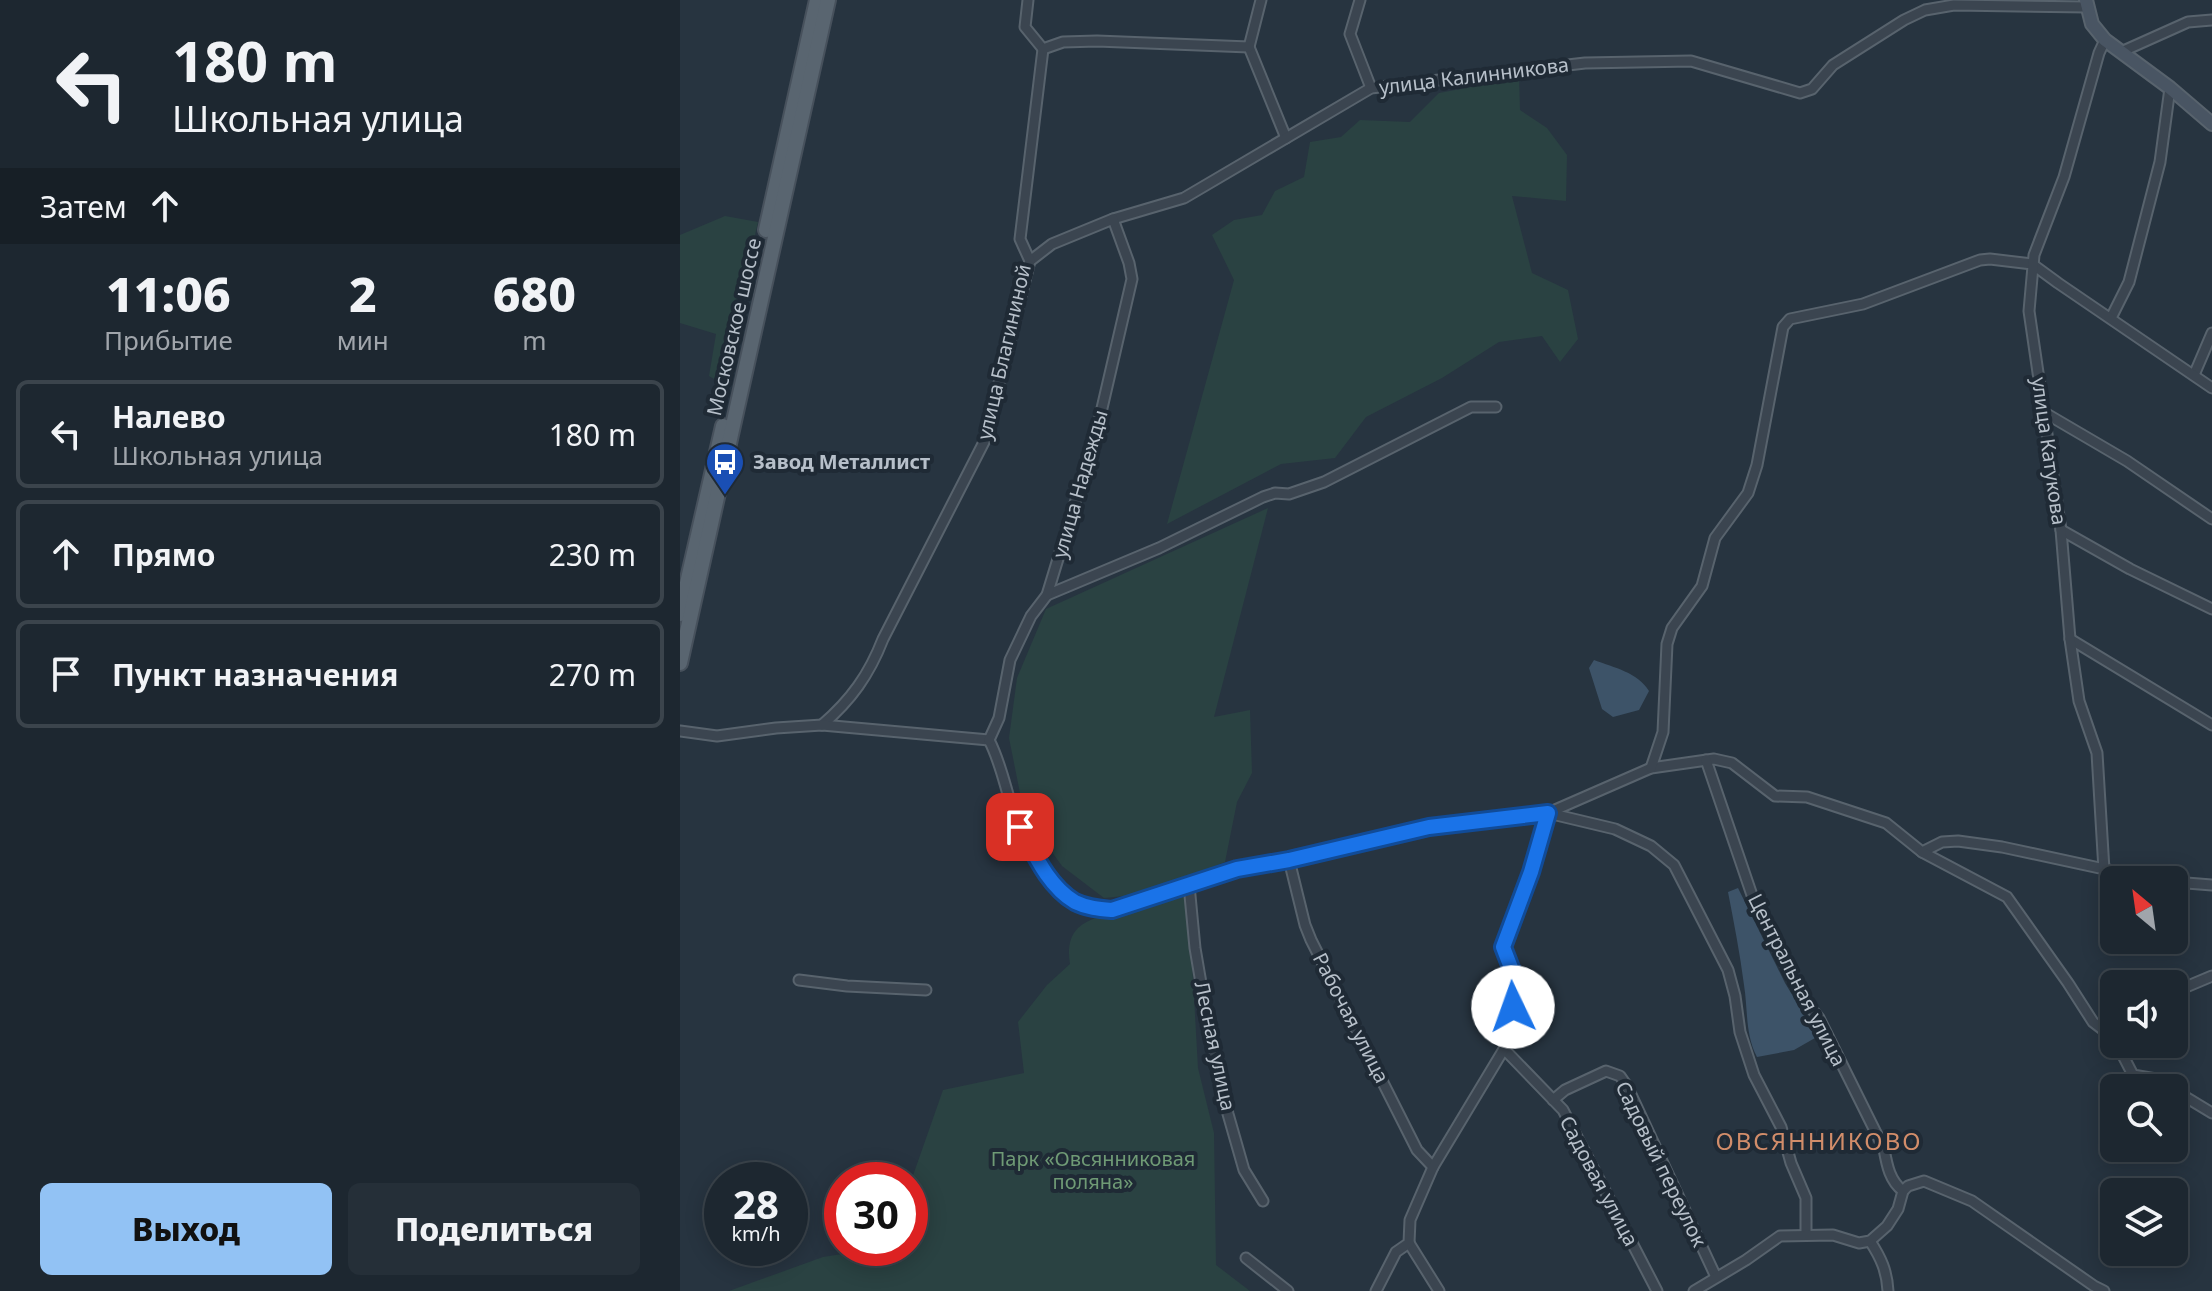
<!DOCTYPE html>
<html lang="ru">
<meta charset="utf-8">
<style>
:root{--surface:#1d2730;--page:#252f38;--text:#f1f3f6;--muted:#a0a5ab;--line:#3b444c;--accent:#92c2f4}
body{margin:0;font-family:"Noto Sans",sans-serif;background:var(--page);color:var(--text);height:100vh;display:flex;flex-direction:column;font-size:30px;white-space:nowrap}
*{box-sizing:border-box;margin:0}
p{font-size:26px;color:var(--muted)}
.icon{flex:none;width:44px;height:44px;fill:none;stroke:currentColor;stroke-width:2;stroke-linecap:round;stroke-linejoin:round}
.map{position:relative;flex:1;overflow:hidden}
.panel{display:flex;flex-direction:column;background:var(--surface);width:680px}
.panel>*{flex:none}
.top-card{background:#1d2730;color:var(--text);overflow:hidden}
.needle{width:52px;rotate:331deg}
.buttons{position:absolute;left:1420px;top:866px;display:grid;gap:16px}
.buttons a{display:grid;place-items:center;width:88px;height:88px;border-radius:12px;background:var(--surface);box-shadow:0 4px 20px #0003,0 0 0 2px var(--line);font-size:40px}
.speed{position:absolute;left:24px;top:1162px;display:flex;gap:16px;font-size:40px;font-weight:700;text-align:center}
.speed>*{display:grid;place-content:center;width:104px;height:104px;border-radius:50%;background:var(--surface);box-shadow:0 4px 20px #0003,0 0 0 2px var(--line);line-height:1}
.speed small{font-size:20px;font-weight:400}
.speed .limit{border:12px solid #d22;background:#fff;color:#111}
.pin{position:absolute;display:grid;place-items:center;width:68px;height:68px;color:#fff;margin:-34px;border-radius:16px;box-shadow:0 4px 12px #0006}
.me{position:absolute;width:88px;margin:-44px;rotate:357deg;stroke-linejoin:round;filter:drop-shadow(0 0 6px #0008)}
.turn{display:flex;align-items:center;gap:28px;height:168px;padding:0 40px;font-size:36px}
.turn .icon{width:104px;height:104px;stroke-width:2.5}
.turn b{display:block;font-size:56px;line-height:68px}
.then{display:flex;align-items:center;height:76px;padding:0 40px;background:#0003;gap:16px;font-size:30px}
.eta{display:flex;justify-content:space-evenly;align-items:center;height:136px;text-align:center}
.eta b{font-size:48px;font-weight:800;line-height:56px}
.action{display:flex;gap:16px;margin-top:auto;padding:16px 40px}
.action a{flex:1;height:92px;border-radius:12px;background:var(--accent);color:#111;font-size:32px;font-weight:800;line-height:92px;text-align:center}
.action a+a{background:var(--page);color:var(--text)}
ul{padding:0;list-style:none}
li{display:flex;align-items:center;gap:24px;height:108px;margin:0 16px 12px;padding:0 24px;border:4px solid var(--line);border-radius:12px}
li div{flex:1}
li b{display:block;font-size:30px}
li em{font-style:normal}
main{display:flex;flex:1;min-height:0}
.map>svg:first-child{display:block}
.green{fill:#2a4242}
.water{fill:#3d5368}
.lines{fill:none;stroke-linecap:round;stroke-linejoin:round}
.minor-casing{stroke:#58636d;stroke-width:13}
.secondary-casing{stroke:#58636d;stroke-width:16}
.primary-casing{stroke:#47515c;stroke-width:18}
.minor{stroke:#3b4550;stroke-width:9}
.secondary{stroke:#495563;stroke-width:12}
.primary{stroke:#596570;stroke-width:14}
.route-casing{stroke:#114b97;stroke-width:20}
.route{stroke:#1a73e8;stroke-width:14}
.labels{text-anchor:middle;stroke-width:8;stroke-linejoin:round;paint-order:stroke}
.street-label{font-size:20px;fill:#b7c0ca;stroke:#1f2a35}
.poi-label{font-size:20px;font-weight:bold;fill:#b7c0ca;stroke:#1f2a35;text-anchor:start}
.park-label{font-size:20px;fill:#6f9a75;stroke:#1f2a35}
.quarter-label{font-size:24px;letter-spacing:2px;fill:#d28d6a;stroke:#1f2a35}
</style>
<main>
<section class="panel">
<div class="top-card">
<div class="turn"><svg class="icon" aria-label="left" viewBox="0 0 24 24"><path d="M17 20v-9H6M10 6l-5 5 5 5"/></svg><div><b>180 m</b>Школьная улица</div></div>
<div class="then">Затем<svg class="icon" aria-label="ahead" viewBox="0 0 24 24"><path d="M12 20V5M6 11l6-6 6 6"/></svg></div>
</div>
<div class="eta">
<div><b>11:06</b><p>Прибытие</p></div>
<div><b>2</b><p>мин</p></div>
<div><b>680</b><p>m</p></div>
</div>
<ul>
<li><svg class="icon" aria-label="left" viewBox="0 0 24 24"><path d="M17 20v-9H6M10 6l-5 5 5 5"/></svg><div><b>Налево</b><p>Школьная улица</p></div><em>180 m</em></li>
<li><svg class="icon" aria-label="ahead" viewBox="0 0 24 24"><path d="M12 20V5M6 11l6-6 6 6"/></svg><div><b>Прямо</b></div><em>230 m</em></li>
<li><svg class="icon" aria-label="arrive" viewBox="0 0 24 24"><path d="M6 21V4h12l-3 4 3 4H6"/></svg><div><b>Пункт назначения</b></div><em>270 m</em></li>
</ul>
<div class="action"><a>Выход</a><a>Поделиться</a></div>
</section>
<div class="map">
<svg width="1532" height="1291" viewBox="0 0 1532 1291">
<rect width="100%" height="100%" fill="#273440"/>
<g class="green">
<path d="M839,75L840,110L867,128L887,155L886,201L832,196L852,273L888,290L898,339L880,362L862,336L819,342L762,378L686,417L655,458L601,464L487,524L554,280L532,235L554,220L582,215L595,191L624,177L630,142L661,137L680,120L730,122L759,93L817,82Z"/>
<path d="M45,216L78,222L41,383L29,376L36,334L0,323V235Z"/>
<path d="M588,508L534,717L570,710L572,773L557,802L545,862L466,894L424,898L382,866L344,813L329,738L337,678L366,609Z"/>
<path d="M508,891L518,1068L534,1133L536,1265L570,1291H49L143,1257L181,1251L182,1248H230V1184L263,1090L344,1073L338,1022L367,985L390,964C388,952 388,938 398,928C417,911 481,899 508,891Z"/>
</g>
<g class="water">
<path d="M914,660C935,668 957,672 969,691L959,710L933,717L922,709L909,668Z"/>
<path d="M1058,888L1105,983L1134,1031L1135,1038L1114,1050L1077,1057C1065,1034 1068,1010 1064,985C1060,954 1054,923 1048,892Z"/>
</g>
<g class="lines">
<defs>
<g id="minor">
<path d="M348,0L345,27L363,49"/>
<path d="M680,0L670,34L691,88"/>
<path d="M569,47L606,138"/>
<path d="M1441,52L1508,22L1532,20"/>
<path d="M350,261L372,244L433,219L504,198L691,88L905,63L1011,61L1120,93L1132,89L1153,65L1224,20L1245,10L1274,5L1407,7"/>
<path d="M1431,318L1449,282L1480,162L1490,88"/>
<path d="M1514,375L1532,333"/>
<path d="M1365,413L1447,461L1532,519"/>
<path d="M1381,530L1450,569L1532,609"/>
<path d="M367,595L479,548L583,497L595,493L609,494L644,482L791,407H816"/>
<path d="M1390,639L1532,725"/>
<path d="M142,725C171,700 189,675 203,639L304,442L350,261L340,239L363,49L383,42L417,41L569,47L581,0"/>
<path d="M0,731L37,736L96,728L142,725L309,740"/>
<path d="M309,740C321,763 325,787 333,811C341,836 372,889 396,902C407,908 420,909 432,910L557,869L609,860L749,827L868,813L971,768L1034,759L1052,763L1095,796L1127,797L1206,823L1242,852L1262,842L1278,841L1322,847L1475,880"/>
<path d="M309,740L319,718L330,660L351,616L367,595L416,434L452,279L449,263L433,219"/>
<path d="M1026,760L1075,904L1120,994L1139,1018L1204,1149C1207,1166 1210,1181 1223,1191"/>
<path d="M971,768L983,732L987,644L992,628L1022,586L1035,538L1068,493L1077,465L1103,327L1110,319L1183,304L1300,260L1310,259L1352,264L1378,283L1532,388"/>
<path d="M1242,852L1327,897L1388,983L1413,1022L1434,1038"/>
<path d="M609,860L625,925L631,940L737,1150L753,1167"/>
<path d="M1424,870L1417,753L1399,701L1390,639L1381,530L1349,311L1354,255L1384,177L1419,53L1425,40"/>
<path d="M1494,882L1532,885"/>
<path d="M509,885L515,948L528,1024L548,1114L564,1170L583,1201"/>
<path d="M119,980L167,986L246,990"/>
<path d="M1494,992L1532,976"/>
<path d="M1437,1044L1453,1075L1476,1079L1490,1088"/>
<path d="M824,1049L883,1110L977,1291"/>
<path d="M1494,1090L1532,1113"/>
<path d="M873,1100L885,1090L926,1071L940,1076L947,1086L1036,1277"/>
<path d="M1190,1241C1201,1258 1207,1271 1208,1291"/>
<path d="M729,1243L759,1291"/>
<path d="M566,1258L608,1291"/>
<path d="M696,1291L716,1252L729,1243L730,1220L753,1167L824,1049L838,986L823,947L851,872L868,813L935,829L971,846L994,865L1048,970L1055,996L1060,1032L1074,1075L1101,1127L1111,1163L1126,1198V1234"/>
<path d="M1014,1291L1066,1260L1100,1236L1153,1235L1179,1243L1190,1241L1207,1226L1218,1209L1223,1191L1228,1186L1244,1181L1292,1201L1414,1286L1424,1291"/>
</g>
<path id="secondary" d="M1406,0L1412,24L1425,40L1490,88L1532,124"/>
<g id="primary">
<path d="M86,230L137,0"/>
<path d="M0,614L43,426"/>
<path d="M0,663L148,0"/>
</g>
</defs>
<use href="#minor" class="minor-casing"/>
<use href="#secondary" class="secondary-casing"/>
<use href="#primary" class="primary-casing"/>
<use href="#minor" class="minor"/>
<use href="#secondary" class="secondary"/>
<use href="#primary" class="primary"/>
</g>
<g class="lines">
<defs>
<path id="route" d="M340,827C354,853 368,886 395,902C407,908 420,909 432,910L557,869L609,860L749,827L868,813L851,872L823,947L838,986L833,1007"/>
</defs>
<use href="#route" class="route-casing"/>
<use href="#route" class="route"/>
</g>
<defs>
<symbol id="bus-pin" viewBox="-11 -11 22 30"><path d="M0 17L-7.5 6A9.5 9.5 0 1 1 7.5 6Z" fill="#1a4fb4" stroke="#1f2a35"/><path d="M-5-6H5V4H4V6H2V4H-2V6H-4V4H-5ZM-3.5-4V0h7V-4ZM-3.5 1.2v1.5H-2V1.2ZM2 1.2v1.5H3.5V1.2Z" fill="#fff"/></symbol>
</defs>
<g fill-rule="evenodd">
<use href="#bus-pin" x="23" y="440" width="44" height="60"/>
</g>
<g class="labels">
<g class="street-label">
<text transform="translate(794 76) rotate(-7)" y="7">улица Калинникова</text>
<text transform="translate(54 327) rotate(-77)" y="7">Московское шоссе</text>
<text transform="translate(324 352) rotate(-77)" y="7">улица Благининой</text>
<text transform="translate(1369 451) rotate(82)" y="7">улица Катукова</text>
<text transform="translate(400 484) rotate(-74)" y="7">улица Надежды</text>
<text transform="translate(1117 980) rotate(63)" y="7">Центральная улица</text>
<text transform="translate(671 1018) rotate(63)" y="7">Рабочая улица</text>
<text transform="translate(535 1046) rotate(78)" y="7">Лесная улица</text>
<text transform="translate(981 1164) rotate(64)" y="7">Садовый переулок</text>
<text transform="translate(919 1181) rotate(62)" y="7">Садовая улица</text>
</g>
<g class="poi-label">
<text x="73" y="469">Завод Металлист</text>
</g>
<g class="park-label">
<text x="413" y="1166">Парк «Овсянниковая<tspan x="413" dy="23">поляна»</tspan></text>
</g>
<g class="quarter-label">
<text x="1139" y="1150">ОВСЯННИКОВО</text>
</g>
</g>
</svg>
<div class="buttons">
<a><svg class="needle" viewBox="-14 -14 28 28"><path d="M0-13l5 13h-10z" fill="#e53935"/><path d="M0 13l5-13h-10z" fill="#a0a5ab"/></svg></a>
<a><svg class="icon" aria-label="sound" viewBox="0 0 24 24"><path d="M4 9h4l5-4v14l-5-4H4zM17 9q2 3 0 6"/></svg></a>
<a><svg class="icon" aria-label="search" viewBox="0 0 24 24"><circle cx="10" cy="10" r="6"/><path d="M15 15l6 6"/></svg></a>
<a><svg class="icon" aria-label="layers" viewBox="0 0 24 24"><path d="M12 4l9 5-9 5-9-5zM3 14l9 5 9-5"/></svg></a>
</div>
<div class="speed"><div>28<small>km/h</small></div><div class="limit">30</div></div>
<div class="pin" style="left:340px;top:827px;background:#d93025"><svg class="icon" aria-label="arrive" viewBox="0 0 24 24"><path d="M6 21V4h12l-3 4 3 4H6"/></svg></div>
<svg class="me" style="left:833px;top:1007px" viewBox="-20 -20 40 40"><circle r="19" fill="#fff"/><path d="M0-13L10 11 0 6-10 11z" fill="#1a73e8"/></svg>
</div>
</main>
